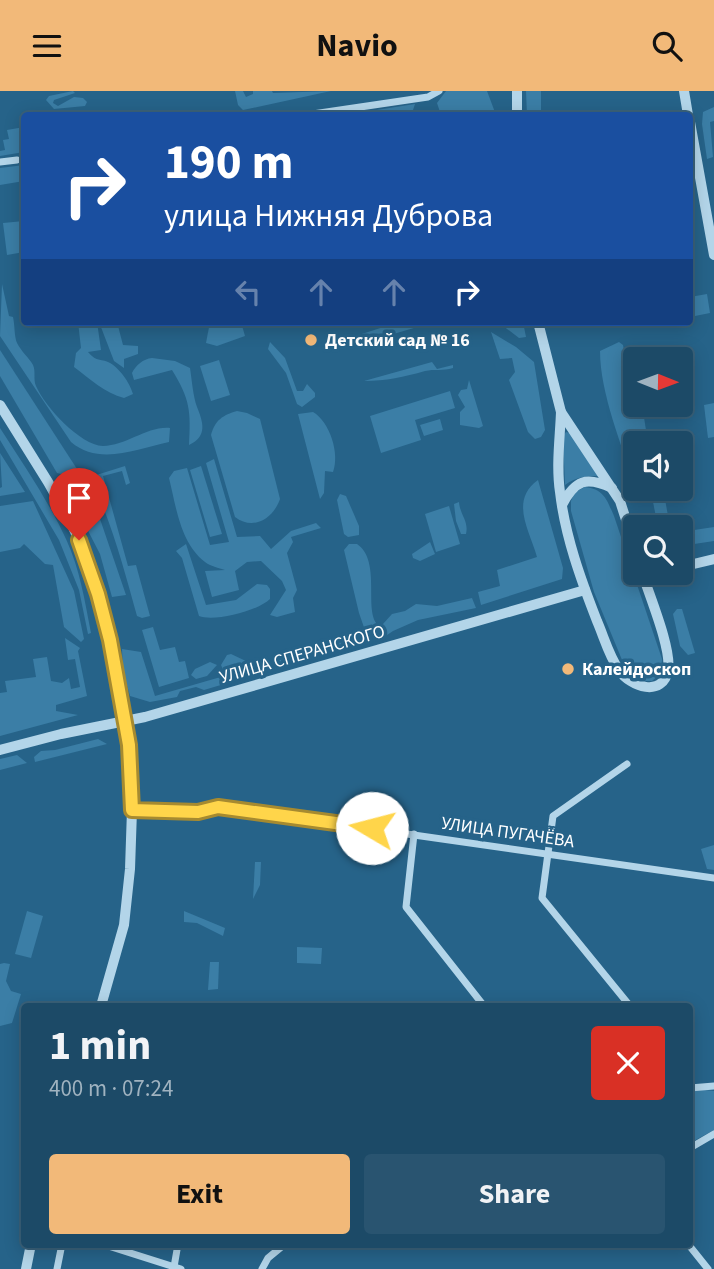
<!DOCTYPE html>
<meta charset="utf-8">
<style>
:root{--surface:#1c4a67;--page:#295470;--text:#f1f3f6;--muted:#a0b3c0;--line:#3a627b;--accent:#f2b979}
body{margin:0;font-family:"Source Sans 3",sans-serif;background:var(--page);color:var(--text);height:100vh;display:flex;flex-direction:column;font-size:26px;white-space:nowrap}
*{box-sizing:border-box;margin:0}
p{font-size:23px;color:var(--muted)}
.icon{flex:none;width:38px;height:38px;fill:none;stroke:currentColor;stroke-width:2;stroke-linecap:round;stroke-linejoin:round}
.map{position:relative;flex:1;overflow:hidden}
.details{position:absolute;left:21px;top:912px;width:672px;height:245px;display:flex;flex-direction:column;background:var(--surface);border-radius:7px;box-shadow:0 4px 18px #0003,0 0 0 2px var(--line)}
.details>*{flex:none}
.top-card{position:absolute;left:21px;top:21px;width:672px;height:214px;border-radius:7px;box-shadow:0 4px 18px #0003,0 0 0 2px var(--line);background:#1a4fa0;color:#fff;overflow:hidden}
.needle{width:46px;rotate:91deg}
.buttons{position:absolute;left:623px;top:256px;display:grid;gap:14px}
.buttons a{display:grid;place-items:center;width:70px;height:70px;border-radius:7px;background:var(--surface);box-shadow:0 4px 18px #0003,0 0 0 2px var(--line);font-size:35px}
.pin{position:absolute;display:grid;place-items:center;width:60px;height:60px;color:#fff;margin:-72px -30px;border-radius:50% 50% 50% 0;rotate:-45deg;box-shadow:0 0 7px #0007}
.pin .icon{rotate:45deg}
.me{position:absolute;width:77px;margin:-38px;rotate:278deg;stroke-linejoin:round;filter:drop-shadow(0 0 5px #0008)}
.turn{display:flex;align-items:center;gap:24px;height:147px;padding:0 28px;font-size:32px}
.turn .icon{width:91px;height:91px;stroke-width:2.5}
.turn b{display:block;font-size:49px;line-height:60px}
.lanes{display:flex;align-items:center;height:66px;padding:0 28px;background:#0003;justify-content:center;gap:35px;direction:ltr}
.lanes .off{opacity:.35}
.round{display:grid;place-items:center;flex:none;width:74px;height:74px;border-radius:7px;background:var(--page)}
.headline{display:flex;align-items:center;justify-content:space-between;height:119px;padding:0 28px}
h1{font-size:42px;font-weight:700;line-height:52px}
.cta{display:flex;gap:14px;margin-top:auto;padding:14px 28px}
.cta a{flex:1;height:80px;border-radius:7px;background:var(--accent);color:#111;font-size:28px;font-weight:700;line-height:80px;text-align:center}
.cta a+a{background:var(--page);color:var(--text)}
header{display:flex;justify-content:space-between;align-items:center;height:91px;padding:0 28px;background:var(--accent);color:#111;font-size:32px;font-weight:700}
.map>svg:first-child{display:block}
.green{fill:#3b7ea6}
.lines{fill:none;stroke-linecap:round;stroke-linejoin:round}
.minor{stroke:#b3d5e9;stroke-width:7}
.tertiary{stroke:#b3d5e9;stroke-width:10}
.route-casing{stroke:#a68a30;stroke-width:18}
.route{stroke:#ffd54a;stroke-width:12}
.poi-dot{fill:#f2b979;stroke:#266389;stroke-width:2.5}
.labels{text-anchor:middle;stroke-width:7;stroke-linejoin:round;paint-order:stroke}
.poi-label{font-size:18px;font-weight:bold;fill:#fff;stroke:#266389;text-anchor:start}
.street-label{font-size:18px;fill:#fff;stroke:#266389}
</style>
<header><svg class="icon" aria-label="menu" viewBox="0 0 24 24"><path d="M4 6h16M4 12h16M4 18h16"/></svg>Navio<svg class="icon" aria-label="search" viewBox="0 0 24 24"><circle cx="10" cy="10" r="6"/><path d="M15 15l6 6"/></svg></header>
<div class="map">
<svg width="714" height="1178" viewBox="0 0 714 1178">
<rect width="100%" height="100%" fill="#266389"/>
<g class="green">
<path d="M73,0L75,2L54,9L53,12L58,15L74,6L83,7L87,11L85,15L54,18L46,9L49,5Z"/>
<path d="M235,0H243L246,6L253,3V0H272L273,2L331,0L243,19L238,14Z"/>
<path d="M446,0H487L496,24H441L437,12Z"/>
<path d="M526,0H541V24H527Z"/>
<path d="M415,13L413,19L398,24H344Z"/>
<path d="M714,16V30L710,31L713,66L707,68L702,33L703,21Z"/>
<path d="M24,36V61L0,65V60L5,59L3,49L9,48L7,39Z"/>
<path d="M24,74V90L0,94V77Z"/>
<path d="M24,130V161L7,164L3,132Z"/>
<path d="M2,193L9,225L13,226C15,234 14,245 17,252C21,260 29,267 33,274C36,280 33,289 36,295C45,316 80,354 103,355C126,355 147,335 170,337L169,351C137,358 99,375 71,351L0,245Z"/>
<path d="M707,203L710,222L690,226V206Z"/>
<path d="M78,231H97L101,259L88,261C97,271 98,267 108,271C119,276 130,292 133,303L124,307C105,302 90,288 74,276L76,262L81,257Z"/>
<path d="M99,231H117L123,254L138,255V263L124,268V277L114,270Z"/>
<path d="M210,231H241L245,245L217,255L206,252Z"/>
<path d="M399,231H434L343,258L340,250Z"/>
<path d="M498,231H523L526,246L519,247Z"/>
<path d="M491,241L516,256L534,271L545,339L541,346L535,348L528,341L509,289L515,281L512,267L500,268Z"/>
<path d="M270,251L285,267L297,300H303L307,293L315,302V306L302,316L297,313L286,282L268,258Z"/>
<path d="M619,251L623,254L635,321L643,320L648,352H635V395C622,355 600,302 600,260Z"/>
<path d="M0,259L77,378L61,383L57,382L0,285Z"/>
<path d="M152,267L175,270L190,277C192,290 193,305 197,316C203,331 208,345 189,354C191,320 190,308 172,279L134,289L132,282C136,274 143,268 152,267Z"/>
<path d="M219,269L230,304L211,310L200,275Z"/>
<path d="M432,271L437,278L453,274V277C443,280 434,278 425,280C404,286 386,290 364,290Z"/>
<path d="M469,289L483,335L479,337L460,334V321L465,316L458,304L461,299L467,298Z"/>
<path d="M450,300L455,317L415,329L421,349L381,362L370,325Z"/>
<path d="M714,312V346L708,347L704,314Z"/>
<path d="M237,320L247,322L260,328L280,408C273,428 253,440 235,426L211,344C215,329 223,324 237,320Z"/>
<path d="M313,321C330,331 340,363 333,381L325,380L324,402L320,408L298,323Z"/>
<path d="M440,328L443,339L424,345L420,334Z"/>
<path d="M0,337C23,373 48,409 66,448C80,478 85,511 91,542L88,543L79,499L59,449L0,349Z"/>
<path d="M566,341L570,342L598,385C585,385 576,386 565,394L563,345Z"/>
<path d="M0,362L25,401L0,405V397L2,396Z"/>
<path d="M214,368L237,446L260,445L271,458L291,440L316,432L321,437L291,446L293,451L287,462L297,499L293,507L295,521L277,526L270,524L286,499L282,490L261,470L247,471L235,480L239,499L212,506L205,480L225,479C219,477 210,475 205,471C180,452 176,415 169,387L174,380L187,377L210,454L229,451L206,372Z"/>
<path d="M125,375L130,392L126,394L122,380L103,385L128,475L136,474L150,525L142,527L137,525C124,478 111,429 90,386Z"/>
<path d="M201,375L222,443L210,446L190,379Z"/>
<path d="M538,389L563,477L562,488L481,514L478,501L500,495L497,479L537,466C530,440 509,410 538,389Z"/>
<path d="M73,396L78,404L90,399L94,415L86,418L91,430L100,428L126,504L112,506L100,463L68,401Z"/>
<path d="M585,396C604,398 607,409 614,425L662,568L661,582L652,590H638L627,581L594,501L571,420V410L575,401Z"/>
<path d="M636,397H663L670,436H658L653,411L641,412Z"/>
<path d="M340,403L346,405L359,435V444L348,446L344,443L337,409Z"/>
<path d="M33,410L74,500L84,548L81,551L64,536L53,474L45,473L24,453L20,457L0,461V415Z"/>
<path d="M459,411C460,424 469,430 466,443H461L456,430L454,413Z"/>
<path d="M449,415L460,453L436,461L425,423Z"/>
<path d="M714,436V450L681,455V441Z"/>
<path d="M430,451L435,463L420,470L413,467L412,463Z"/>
<path d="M186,453L206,514L236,509L257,493L267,494L270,498V508C258,520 214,531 199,525L182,467L176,460Z"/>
<path d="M349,453H357C382,470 363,520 378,534L383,533L392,523L405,520L416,513L437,515L472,507L476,517L418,529L393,540L384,546L367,545L359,522L344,459Z"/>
<path d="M677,518H682L695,562L688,564L680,555L673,523Z"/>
<path d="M153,536L160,559L175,556L179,571L185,570L189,587L159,596L142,539Z"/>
<path d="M65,547L80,557L78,560L87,605L56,614V620L78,624L0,645V602L7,601L5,590L36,586L33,568L47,566L51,590L62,592L69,587L71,598L80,596L75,568L68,569Z"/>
<path d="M356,547L358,553L204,599L196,596L180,600L177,606L150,611L130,605L123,580L122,558L141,561L155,605Z"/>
<path d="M231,563L250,572L248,575L224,581L221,574L227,564Z"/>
<path d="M210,571L217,574L207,585L196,588L191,584L195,578Z"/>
<path d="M98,648L107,653L35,671L34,666L41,660L55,659Z"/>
<path d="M17,664L27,672L0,679V668Z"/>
<path d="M714,754V779L707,778L701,758Z"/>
<path d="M255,771H261L260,794L253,808Z"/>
<path d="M27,820L43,825L31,867L15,863Z"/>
<path d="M184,820L225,837L223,845L197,832L184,831Z"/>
<path d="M297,856L322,857L321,873L297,872Z"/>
<path d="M210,871H219L218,898L208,899Z"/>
<path d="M4,872L10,873L6,890L11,900L21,903L12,932L0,935V873Z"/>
<path d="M695,998L714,1000V1039L690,1052V1000Z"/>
</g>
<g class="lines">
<g class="minor">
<path d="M306,24L428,6L439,0"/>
<path d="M0,71L17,69"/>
<path d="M627,673L553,725L542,807L630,915"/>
<path d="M132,719L198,721L218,716L714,787"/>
<path d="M414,743L406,816L484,915"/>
<path d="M690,997L714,995"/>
<path d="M690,1057L714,1043"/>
<path d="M102,1153L181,1178"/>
<path d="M688,1153L708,1178"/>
<path d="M174,1176L178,1153"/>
<path d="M57,1178L62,1153"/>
<path d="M262,1178L268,1167L285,1153"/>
</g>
<g class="tertiary">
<path d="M517,0V24"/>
<path d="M684,0L688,24"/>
<path d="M690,31L714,164"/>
<path d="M538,231L561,321L620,410L635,457"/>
<path d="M0,314L48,391L71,432L87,467L107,537L129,654L132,719L130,778L124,834L101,915"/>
<path d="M561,321C560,347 556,375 560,401C565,445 581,489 597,530C604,546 609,565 619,579C630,596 663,607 668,579C672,558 649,504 642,481"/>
<path d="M562,414C575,389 586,385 612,397"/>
<path d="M681,476L714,468"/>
<path d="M643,485L657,481"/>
<path d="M0,659L61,643L145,626L585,499"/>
<path d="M26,1178L31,1153"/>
</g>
</g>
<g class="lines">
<defs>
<path id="route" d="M79,449L98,503L110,549L129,654L132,719L198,721L218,716L372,737"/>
</defs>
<use href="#route" class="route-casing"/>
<use href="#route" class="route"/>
</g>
<g class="poi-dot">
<circle cx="311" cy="249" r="7"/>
<circle cx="568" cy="578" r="7"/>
</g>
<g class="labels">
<g class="poi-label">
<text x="325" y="255">Детский сад № 16</text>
<text x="582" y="584">Калейдоскоп</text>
</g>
<g class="street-label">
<text transform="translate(302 563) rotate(-16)" y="6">УЛИЦА СПЕРАНСКОГО</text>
<text transform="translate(508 741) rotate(8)" y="6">УЛИЦА ПУГАЧЁВА</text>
</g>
</g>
</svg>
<div class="buttons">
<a><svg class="needle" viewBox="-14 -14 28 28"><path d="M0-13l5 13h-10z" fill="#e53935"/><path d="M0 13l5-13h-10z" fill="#a0b3c0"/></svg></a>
<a><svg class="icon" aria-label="sound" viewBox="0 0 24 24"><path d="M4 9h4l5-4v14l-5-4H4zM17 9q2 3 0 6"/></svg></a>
<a><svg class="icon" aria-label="search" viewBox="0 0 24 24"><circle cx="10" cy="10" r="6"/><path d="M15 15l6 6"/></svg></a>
</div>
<div class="pin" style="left:79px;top:449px;background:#d93025"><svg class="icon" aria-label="arrive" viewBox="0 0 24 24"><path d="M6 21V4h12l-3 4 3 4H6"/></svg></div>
<svg class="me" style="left:372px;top:737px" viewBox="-20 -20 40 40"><circle r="19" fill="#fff"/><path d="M0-13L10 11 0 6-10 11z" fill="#ffd54a"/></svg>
<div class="top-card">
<div class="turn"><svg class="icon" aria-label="right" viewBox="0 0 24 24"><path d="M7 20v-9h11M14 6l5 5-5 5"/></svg><div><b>190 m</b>улица Нижняя Дуброва</div></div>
<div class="lanes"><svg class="icon off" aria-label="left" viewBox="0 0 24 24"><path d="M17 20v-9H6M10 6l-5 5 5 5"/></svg><svg class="icon off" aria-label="ahead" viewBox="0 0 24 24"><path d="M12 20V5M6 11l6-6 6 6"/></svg><svg class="icon off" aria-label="ahead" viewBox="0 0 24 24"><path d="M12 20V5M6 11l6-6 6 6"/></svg><svg class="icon" aria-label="right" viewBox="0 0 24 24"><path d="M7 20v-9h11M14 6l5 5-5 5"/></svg></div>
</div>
<section class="details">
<div class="headline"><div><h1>1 min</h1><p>400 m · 07:24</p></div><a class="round" style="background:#d93025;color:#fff"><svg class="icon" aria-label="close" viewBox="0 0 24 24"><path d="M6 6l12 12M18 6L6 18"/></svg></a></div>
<div class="cta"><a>Exit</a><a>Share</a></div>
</section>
</div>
